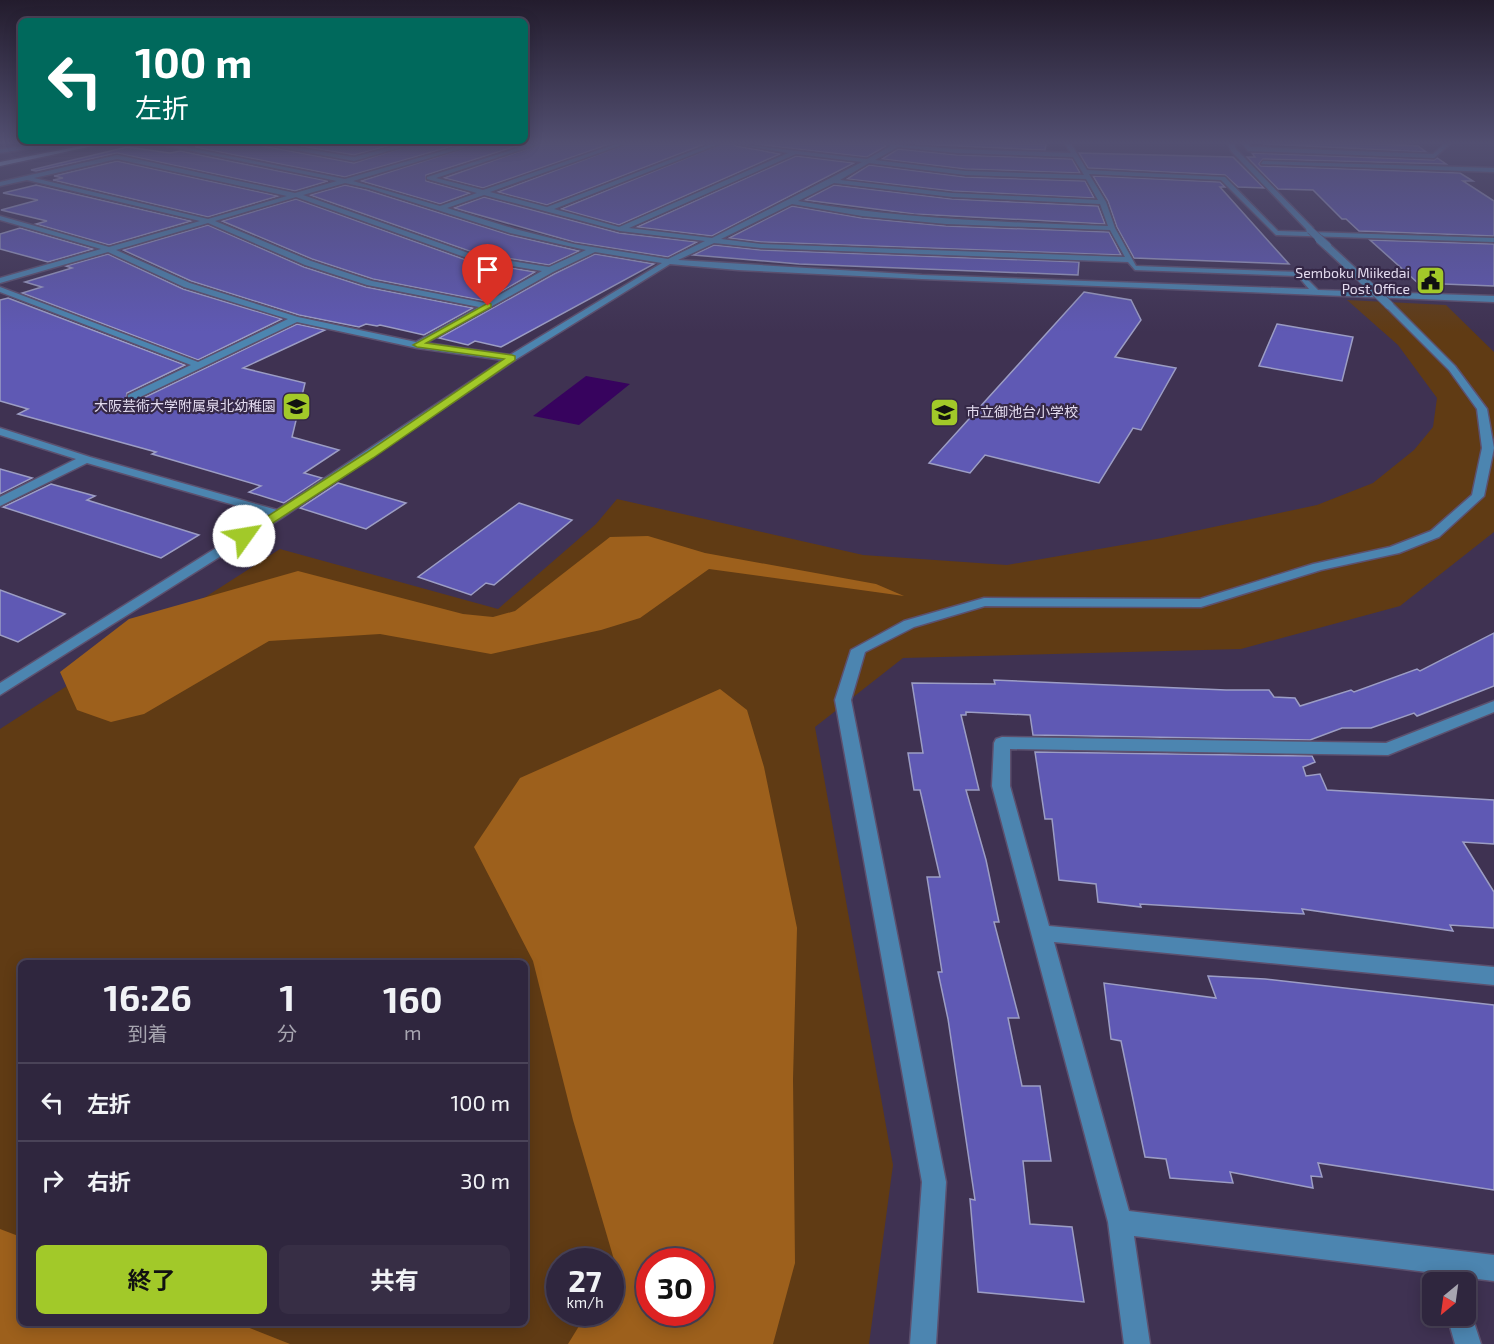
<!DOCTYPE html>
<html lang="ja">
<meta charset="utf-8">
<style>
:root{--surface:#2f263e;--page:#372e45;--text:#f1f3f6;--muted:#a7a5b0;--line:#4a4358;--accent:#a2c929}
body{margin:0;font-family:"Exo 2","Noto Sans JP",sans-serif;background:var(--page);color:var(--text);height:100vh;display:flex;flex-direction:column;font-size:22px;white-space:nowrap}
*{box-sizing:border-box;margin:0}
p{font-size:20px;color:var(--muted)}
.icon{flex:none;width:33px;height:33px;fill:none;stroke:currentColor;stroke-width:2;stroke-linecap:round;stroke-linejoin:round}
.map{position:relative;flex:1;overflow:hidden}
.panel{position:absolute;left:18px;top:960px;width:510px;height:366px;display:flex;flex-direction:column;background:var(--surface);border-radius:9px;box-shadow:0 3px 15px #0003,0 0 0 2px var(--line)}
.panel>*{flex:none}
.banner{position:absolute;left:18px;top:18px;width:510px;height:126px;border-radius:9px;box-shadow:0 3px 15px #0003,0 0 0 2px var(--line);background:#00695c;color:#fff;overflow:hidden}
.needle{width:39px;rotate:209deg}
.fabs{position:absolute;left:1422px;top:1272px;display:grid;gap:12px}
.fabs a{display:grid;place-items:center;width:54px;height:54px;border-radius:9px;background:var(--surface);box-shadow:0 3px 15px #0003,0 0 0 2px var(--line);font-size:30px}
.speed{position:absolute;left:546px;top:1248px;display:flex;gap:12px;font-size:30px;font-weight:700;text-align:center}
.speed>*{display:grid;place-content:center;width:78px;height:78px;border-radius:50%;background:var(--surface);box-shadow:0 3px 15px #0003,0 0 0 2px var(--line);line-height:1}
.speed small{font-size:15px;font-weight:400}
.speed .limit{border:9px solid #d22;background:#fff;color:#111}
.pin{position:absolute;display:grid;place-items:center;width:51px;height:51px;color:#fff;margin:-62px -26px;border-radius:50% 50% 50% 0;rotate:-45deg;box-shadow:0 0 6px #0007}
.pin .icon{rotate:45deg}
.me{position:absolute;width:66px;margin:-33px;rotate:58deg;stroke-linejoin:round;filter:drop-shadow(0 0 4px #0008)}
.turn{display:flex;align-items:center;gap:21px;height:126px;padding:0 18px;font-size:27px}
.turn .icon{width:78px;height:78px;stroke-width:2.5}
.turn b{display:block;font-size:42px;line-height:51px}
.eta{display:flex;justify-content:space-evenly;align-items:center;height:102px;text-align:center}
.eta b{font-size:36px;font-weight:700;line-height:42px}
.button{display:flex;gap:12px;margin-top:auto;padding:12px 18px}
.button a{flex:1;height:69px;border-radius:9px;background:var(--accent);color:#111;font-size:24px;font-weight:700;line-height:69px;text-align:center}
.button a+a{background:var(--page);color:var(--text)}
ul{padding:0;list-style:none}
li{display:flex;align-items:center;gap:18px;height:78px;padding:0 18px;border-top:2px solid var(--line)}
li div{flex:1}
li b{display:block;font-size:22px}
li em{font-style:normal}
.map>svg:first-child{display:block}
.green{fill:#603b14;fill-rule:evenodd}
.forest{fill:#9d601c;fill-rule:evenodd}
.water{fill:#37035e}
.building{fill:#5f59b4;stroke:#9c9dc4;stroke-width:1.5}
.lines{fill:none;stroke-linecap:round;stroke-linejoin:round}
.minor-casing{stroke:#5c506e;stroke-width:3}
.major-casing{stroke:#5c506e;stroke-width:3}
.minor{fill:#4c85b0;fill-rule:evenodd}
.major{fill:#9dc9ec;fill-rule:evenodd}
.minor-bridge-far1-casing{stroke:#5c506e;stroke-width:8;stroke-linecap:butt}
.minor-bridge-casing{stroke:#5c506e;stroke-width:10;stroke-linecap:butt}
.minor-bridge-far1{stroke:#4c85b0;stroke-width:7}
.minor-bridge{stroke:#4c85b0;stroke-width:8}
.route{fill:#a2c929;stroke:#69831b;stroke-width:1.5}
.labels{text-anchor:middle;stroke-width:4.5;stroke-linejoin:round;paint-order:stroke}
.far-poi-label{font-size:14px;fill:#e2daee;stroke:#352847;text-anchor:end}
</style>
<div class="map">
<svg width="1494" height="1344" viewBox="0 0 1494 1344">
<rect width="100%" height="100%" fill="#3f3252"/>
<path class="green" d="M1347,300L1446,305L1494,352V532L1400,606L1241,649L903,658L815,727L893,1165L869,1344H0V729L280,549L498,609L596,524L617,499L863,555L1007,565L1162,538L1317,505L1373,483L1414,450L1433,427L1437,398L1398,345ZM21,963H525V1323H21ZM560,1262H610V1312H560ZM650,1262H700V1312H650Z"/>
<g class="forest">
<path d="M648,536L705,553L876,584L904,596L709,569L640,618L601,630L491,654L380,634L269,641L144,714L111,722L77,710L60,672L129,619L298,571L463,614L493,617L515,611L610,537Z"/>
<path d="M720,689L747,710L764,767L797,928L793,1079L795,1263L773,1344H568L587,1313L610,1312L611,1272L615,1263L573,1120L533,961L474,847L520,778ZM650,1262H700V1312H650Z"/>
<path d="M0,1229L21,1237V1323H237L290,1344H0Z"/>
</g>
<path class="water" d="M586,376L630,384L579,425L533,416Z"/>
<g class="building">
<path d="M207,144H261L263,146L354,163L414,144H460L345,177L195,147Z"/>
<path d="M288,144H395L354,155Z"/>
<path d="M478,144H523L426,175V181L470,193L440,204L361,181Z"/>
<path d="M540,144H610L483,188L444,178Z"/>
<path d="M626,144H705L547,205L498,192Z"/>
<path d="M721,144H734L736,146L780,154L619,225L561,209Z"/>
<path d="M754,144H884L886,146L867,157Z"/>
<path d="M915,144H1046L1045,150Z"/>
<path d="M1263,144H1382L1418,146L1426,152Z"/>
<path d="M127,147L170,153L180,151L328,181L295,191L117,153L36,171L31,170Z"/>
<path d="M898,149L957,155L1072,159L1080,173L965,169L882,159Z"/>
<path d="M1079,153L1233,157L1264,188L1238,187L1225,175L1088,168Z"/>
<path d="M1252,153L1434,160L1437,158L1446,164L1263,159L1259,164L1261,166L1460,173L1473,181H1463L1494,201V236L1359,231L1346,219H1342L1313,190L1278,189L1247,157H1255Z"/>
<path d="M796,156L854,163L712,236L637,227Z"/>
<path d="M117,161L278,196L208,217L53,180L63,178L54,176Z"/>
<path d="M869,165L965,177L1085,181L1094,198L952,191L847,179Z"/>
<path d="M1093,176L1220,182L1225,187H1220L1289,264L1134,258L1117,227L1108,201Z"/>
<path d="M36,185L191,221L109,245L36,224L47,221L1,210L38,200L3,193Z"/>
<path d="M345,185L367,190L510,235L579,251L549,265L475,253L310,195Z"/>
<path d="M834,185L952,199L1098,206L1105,224L914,214L805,200Z"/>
<path d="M484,197L619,233L697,242L668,257L574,242L454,208Z"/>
<path d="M296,199L469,261L535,272L485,301L373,279L312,259L222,221Z"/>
<path d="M792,206L862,218L946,226L1109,232L1121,255L761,242L729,238Z"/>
<path d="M208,225L304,267L366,287L473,308L424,335L380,325L377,326L366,324L359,327L299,315L191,281L123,250Z"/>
<path d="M20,228L93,249L48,262L0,249V234Z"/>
<path d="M1370,240L1494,244V286L1418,283Z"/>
<path d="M714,245L761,250L1079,262L1078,275L799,264L693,255Z"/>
<path d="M108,254L183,289L282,319L198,360L22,293L42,287L25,282L72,268L66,266Z"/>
<path d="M595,254L654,264L501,347L475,341L468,345L439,338L554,274Z"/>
<path d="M1084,292L1131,300L1141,320L1115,357L1176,368L1141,430L1133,428L1099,483L985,455L970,473L929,463Z"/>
<path d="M8,298L185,365L127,393L126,399L128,401H137L297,324L325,330L243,368L305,383L292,437L339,450L304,473L322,478L284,503L249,492L261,486L152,454L156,452L18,414L28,409L0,401V300Z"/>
<path d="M1277,324L1353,337L1342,381L1259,366Z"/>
<path d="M0,469L32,478L0,494Z"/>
<path d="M338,483L406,503L366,529L300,508Z"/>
<path d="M51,484L95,496L87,500L199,535L161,558L3,507Z"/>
<path d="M519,503L572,520L494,585L486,583L471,595L418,577Z"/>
<path d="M0,590L65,614L18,642L0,635Z"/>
<path d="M1494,633V686L1417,716L1414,713L1371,728H1342L1310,740L1033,735L1030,715L966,712V715H961L979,790H966L986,860L999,922H994L1019,1018H1008L1022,1086H1040L1051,1161H1023L1030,1224L1072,1227L1084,1302L978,1292L970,1199L975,1200L948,1019L938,972H942L927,877H940L920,790H914L908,753H923L912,683L995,684L994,680L1226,690H1269L1274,697L1295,698L1300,706L1351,690L1354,692L1417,669L1420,671Z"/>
<path d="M1035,752L1312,756L1315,762L1303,767L1306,776L1320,774L1327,790L1494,800V844L1463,842L1494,892V928L1450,925L1453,931L1302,909L1304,914L1140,904L1141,907L1098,902L1096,884L1059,880L1052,819H1045Z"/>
<path d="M1208,976L1265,979L1494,1005V1190L1318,1163L1322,1177L1311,1176L1313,1188L1230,1172L1233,1183L1170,1178L1166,1159L1145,1157L1121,1041L1111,1039L1104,983L1216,998Z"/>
</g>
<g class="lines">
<defs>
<g id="minor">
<path d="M44,144H59L0,153V149Z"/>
<path d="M158,144H169L345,179L467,144H476L353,181L440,206L477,193L427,179V177L530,144H538L436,178L483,190L616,144H624L490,192L547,207L711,144H719L554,209L619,227L788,153L736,144L867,159L891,146L886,144L957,149L1071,153L1065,144H1071L1087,170L1225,177L1278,231L1309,232L1231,151L1228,144H1234L1236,149L1313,228L1311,232L1494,238V242L1276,235L1221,180L1089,174L1106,202L1115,228L1136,266L1300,272L1318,290L1494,296V302L922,279L738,270L670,264L515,360L283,517L0,695V683L269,515L87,463L0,506V497L76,459L0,435V428L90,457L277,510L503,360L417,348L297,322L136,399H128V395L191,365L0,292V287L198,362L288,319L184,287L108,252L0,283V278L101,249L0,220V216L109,247L200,221L27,180L0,186V182L117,155L295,193L337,181ZM898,147L957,153L1073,157L1084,175L965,171L875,160ZM796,154L862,162L712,238L629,228ZM117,159L287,196L208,219L34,178ZM869,163L965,175L1086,179L1098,200L952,193L840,180ZM345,183L368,188L510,233L586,250L549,267L474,255L303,195ZM834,183L952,197L1100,204L1108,226C1004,222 901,219 798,201ZM484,195L620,231L705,241L668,259L574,244L515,229L447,208ZM296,197L470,259L542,271L485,303L372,281L311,261L215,221ZM792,204L862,216L946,224L1110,230L1125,257L761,244L721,239ZM208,223L305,265L367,285L479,307L416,342L298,317L190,283L116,250ZM714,243L761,248L1128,262L1135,270L1298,276L1309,289L922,275L678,260ZM595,252L662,263L510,355L426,343L553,272Z"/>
<path d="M263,144H275L354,157L403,144H412L354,161Z"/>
<path d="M1243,144H1249L1250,147L1433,154L1444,144H1450L1434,158L1248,151Z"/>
<path d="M1263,161L1494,168V172L1261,164Z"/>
<path d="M1318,239H1324L1364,276V280H1358L1318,243Z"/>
<path d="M1386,303H1392L1455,366L1487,409L1494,448L1484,496L1439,537L1399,553L1321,570L1201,607L985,606L914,627L865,652L851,700L946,1182L936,1344H910L922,1182L835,700L851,650L904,621L984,598L1200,599L1313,564L1390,547L1431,531L1472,495L1482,448L1477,409L1449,370L1386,307Z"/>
<path d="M1494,701V712L1388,755L1010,749V786L1049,926L1494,967V985L1054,942L1129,1211L1494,1255V1281L1461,1277L1463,1282H1437L1435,1273L1134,1236L1150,1344H1124L1108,1222L992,786L994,743L996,739L1002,737L1386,743Z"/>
<path d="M1466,1305L1469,1307L1481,1344H1455L1447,1316H1466Z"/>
</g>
<path id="major" d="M91,144H102L0,166V162Z"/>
</defs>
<use href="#minor" class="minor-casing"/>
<use href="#major" class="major-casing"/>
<use href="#minor" class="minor"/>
<use href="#major" class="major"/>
<defs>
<path id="minor-bridge-far1" d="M1310,230L1321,240"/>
<g id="minor-bridge">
<path d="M1319,239L1327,246"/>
<path d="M1361,278L1389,305"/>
</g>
</defs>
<use href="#minor-bridge-far1" class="minor-bridge-far1-casing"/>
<use href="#minor-bridge" class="minor-bridge-casing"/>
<use href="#minor-bridge-far1" class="minor-bridge-far1"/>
<use href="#minor-bridge" class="minor-bridge"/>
</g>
<linearGradient id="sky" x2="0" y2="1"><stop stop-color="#231c2d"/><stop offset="0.43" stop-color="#524f71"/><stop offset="1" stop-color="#524f71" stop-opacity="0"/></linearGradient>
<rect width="1494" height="332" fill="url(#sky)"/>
<path class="route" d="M488,303L491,304V307L426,343L512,355L515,356V360L373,458L248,539H240V534L366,453L504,359L417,347L413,345Z"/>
<defs>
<symbol id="civic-square" viewBox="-11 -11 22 22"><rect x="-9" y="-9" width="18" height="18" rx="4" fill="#a2c929" stroke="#352847"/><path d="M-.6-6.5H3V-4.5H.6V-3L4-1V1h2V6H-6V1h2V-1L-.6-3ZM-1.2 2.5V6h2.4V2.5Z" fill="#111"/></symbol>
<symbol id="school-square" viewBox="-11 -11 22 22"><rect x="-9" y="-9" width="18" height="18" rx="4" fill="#a2c929" stroke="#352847"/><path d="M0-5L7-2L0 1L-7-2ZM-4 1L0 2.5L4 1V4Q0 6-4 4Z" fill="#111"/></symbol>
</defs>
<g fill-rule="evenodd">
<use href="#civic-square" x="1414" y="264" width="33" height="33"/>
<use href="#school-square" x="280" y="390" width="33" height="33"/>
<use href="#school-square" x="928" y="396" width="33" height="33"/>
</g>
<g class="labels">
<g class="far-poi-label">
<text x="1410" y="278">Semboku Miikedai<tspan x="1410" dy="16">Post Office</tspan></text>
<text x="276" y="411">大阪芸術大学附属泉北幼稚園</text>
<text x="966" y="417" text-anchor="start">市立御池台小学校</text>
</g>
</g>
</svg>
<div class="fabs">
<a><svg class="needle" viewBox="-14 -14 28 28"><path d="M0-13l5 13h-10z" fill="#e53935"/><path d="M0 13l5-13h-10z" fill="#a7a5b0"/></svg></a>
</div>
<div class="speed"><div>27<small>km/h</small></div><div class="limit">30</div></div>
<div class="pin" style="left:488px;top:306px;background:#d93025"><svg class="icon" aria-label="arrive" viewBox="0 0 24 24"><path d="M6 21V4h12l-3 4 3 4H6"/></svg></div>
<svg class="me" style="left:244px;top:536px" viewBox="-20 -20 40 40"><circle r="19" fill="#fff"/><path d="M0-13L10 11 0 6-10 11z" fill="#a2c929"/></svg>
<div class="banner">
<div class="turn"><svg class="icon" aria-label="left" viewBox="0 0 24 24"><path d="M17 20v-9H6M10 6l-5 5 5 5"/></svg><div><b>100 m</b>左折</div></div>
</div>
<section class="panel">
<div class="eta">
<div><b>16:26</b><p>到着</p></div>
<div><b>1</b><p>分</p></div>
<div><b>160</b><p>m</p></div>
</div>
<ul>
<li><svg class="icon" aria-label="left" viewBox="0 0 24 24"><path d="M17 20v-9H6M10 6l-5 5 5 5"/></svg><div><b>左折</b></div><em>100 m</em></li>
<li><svg class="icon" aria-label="right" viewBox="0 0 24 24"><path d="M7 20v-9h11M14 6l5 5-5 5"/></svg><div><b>右折</b></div><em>30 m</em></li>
</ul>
<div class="button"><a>終了</a><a>共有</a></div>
</section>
</div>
